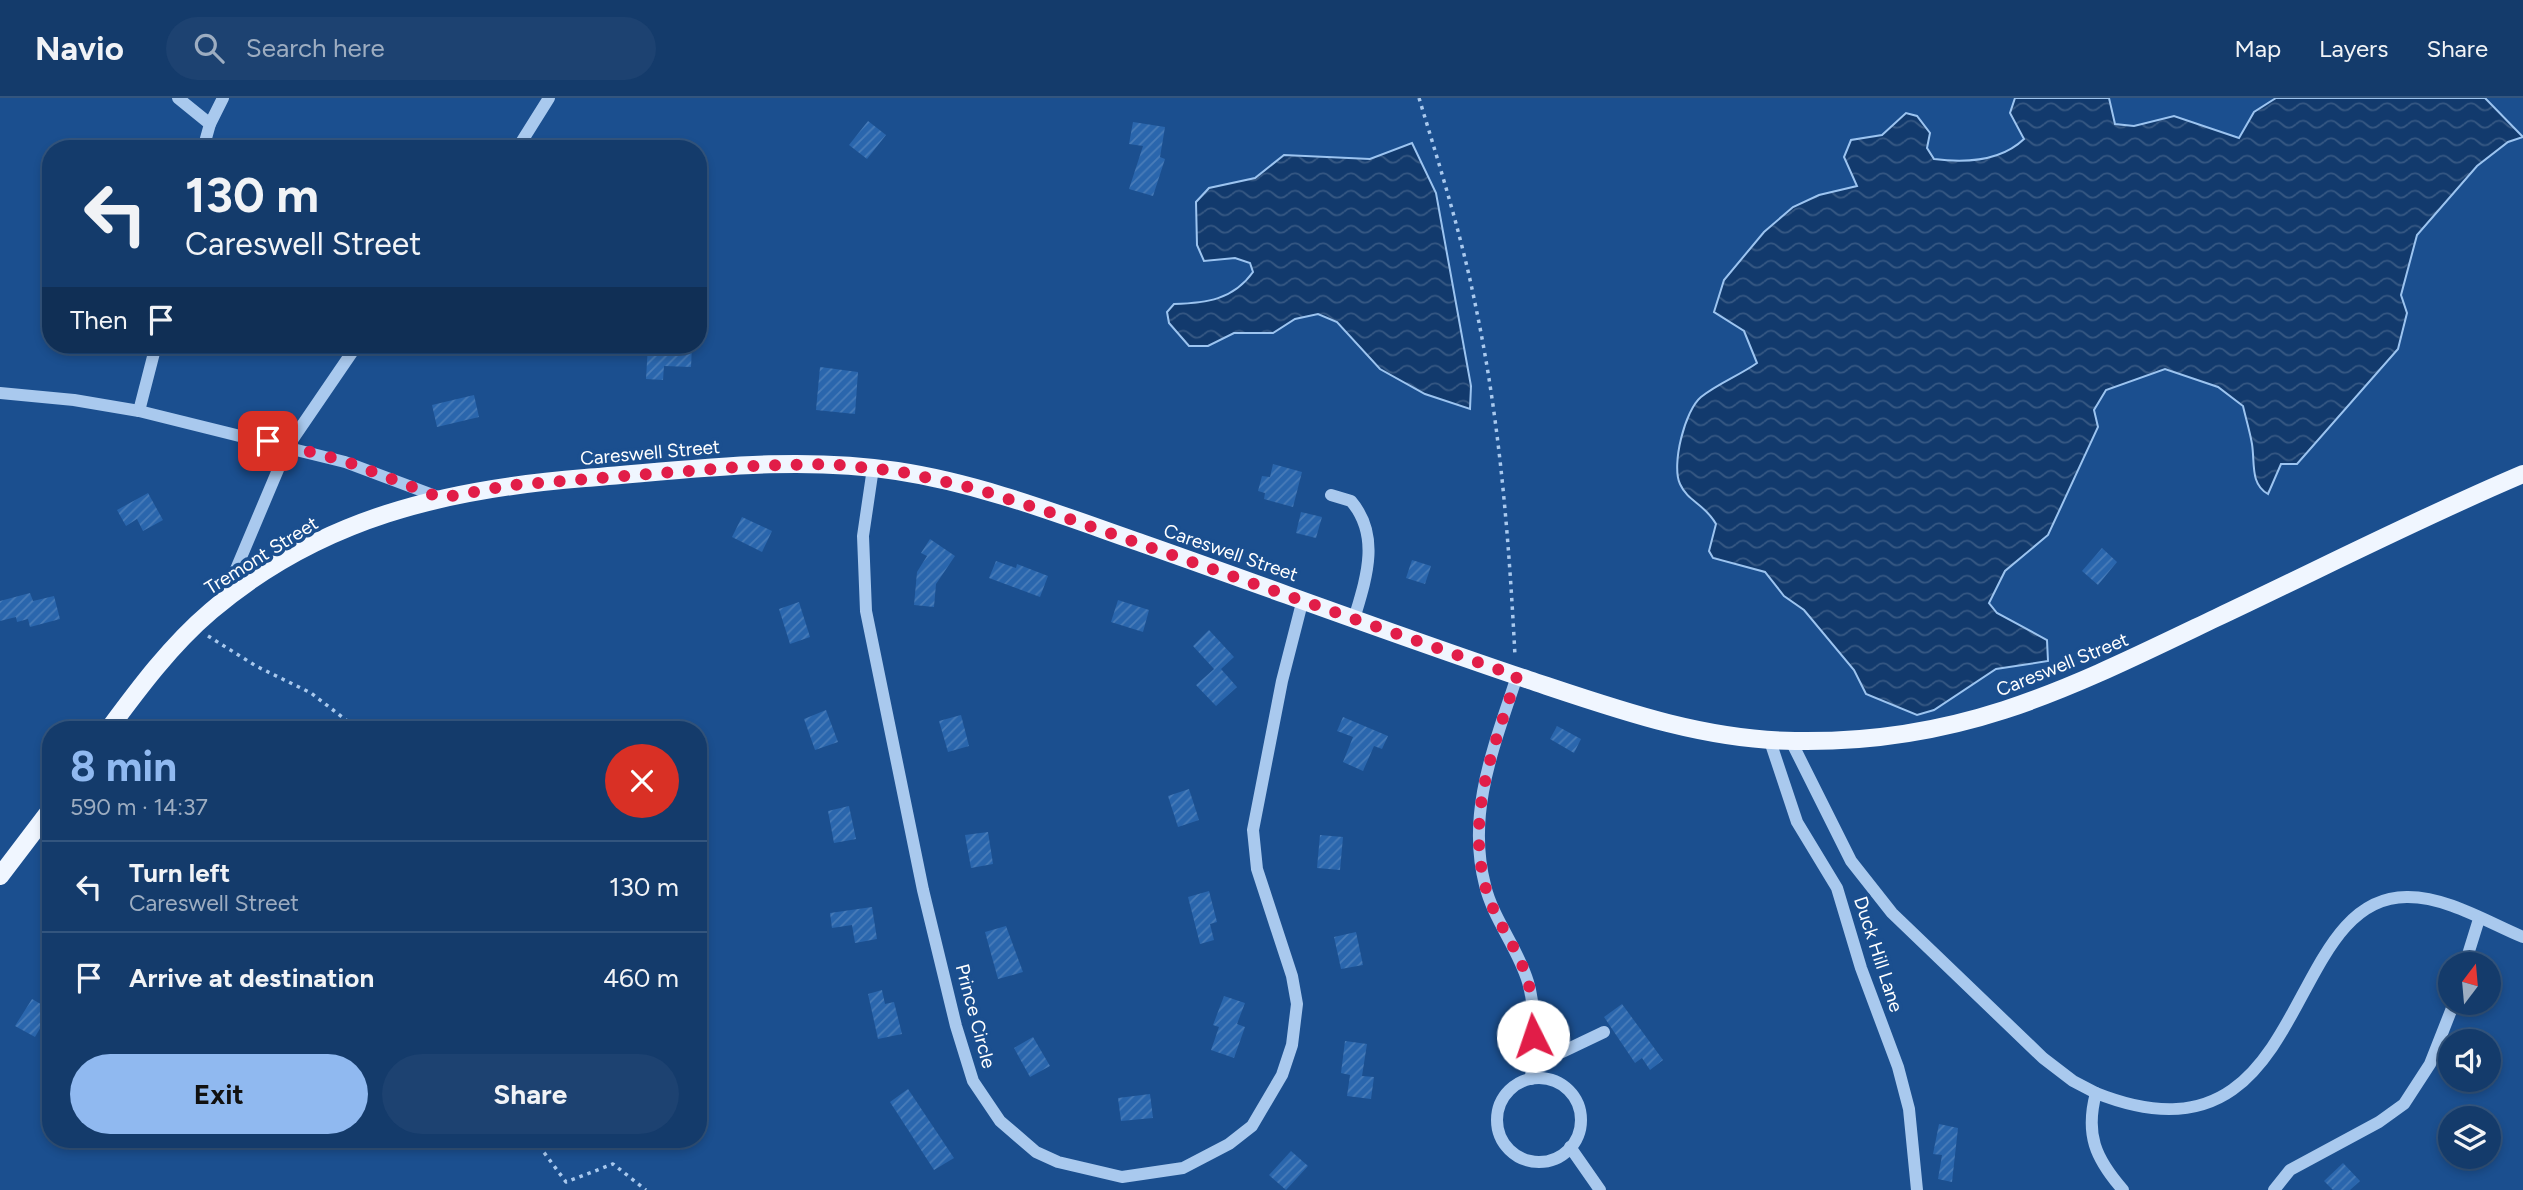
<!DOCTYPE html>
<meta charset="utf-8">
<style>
:root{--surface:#143b6b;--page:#1d4271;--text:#f1f3f6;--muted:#9dadc1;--line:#33557e;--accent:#90b9f0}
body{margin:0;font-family:Figtree,sans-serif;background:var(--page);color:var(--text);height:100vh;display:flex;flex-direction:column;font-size:26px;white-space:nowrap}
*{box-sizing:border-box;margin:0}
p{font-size:23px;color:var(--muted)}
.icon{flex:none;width:38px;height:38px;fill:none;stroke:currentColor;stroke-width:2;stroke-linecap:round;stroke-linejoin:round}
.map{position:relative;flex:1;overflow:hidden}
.details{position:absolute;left:42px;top:623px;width:665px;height:427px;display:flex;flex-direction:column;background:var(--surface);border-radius:28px;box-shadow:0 4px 10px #0003,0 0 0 2px var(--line)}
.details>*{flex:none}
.hud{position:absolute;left:42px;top:42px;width:665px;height:214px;border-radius:28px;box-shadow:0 4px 10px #0003,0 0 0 2px var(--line);background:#143b6b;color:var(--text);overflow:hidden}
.needle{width:46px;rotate:16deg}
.fabs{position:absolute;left:2438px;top:854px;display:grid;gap:14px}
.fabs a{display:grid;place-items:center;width:63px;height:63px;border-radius:50%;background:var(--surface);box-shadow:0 4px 10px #0003,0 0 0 2px var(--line);font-size:35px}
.pin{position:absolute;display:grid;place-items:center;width:60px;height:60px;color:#fff;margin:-30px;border-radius:14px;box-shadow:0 4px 10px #0006}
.me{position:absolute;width:77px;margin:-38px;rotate:356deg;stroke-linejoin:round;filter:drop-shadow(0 0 5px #0008)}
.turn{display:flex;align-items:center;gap:24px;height:147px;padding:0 28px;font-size:32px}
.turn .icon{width:91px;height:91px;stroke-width:2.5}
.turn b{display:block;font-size:49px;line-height:60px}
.then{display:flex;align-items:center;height:66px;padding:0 28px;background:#0003;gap:14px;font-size:26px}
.round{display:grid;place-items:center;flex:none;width:74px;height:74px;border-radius:37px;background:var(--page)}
.overview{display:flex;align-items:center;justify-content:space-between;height:119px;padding:0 28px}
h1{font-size:42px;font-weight:700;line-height:52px;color:var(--accent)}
.button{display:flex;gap:14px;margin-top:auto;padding:14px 28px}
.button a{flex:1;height:80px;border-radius:42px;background:var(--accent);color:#111;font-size:28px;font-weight:700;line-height:80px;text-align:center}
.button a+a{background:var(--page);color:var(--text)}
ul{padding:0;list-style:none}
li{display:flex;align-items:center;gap:21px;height:91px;padding:0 28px;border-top:2px solid var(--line)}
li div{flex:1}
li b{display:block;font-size:26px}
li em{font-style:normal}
header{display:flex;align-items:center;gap:42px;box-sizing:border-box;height:98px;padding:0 35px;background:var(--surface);border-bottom:2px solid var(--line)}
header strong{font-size:33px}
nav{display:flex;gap:38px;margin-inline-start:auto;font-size:24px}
.search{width:490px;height:63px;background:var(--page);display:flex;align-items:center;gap:18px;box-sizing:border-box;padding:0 24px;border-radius:38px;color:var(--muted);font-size:26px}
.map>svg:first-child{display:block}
.water{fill:url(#water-waves);stroke:#9cc4f0;stroke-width:2}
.building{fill:url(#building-hatch)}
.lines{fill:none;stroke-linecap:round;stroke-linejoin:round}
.path{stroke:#a9c9ee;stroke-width:3.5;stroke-dasharray:3.5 5;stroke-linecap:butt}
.minor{stroke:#a9c9ee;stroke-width:12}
.major{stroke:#f0f6ff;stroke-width:18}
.route{stroke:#e11d48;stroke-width:12;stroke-dasharray:0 21.6}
.labels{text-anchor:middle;stroke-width:7;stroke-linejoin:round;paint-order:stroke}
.street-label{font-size:19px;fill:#fff;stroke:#1b4f8f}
</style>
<header>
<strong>Navio</strong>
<div class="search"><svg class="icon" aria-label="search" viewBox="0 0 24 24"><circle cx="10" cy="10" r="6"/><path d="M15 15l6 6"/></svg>Search here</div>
<nav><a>Map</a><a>Layers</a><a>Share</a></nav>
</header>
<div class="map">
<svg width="2523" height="1092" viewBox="0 0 2523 1092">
<defs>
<pattern id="water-waves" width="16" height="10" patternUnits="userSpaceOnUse" patternTransform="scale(1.75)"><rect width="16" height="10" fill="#123a6d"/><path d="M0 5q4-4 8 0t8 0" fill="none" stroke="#365883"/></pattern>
<pattern id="building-hatch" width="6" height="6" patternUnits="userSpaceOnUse" patternTransform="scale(1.75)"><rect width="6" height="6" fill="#2a66ad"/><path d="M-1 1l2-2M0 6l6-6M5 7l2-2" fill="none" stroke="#4a7db9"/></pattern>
</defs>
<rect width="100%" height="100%" fill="#1b4f8f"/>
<g class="water">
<path d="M2015,0H2109L2115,26L2134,28L2174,18L2239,40L2254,14L2276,0H2485L2523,39L2508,44L2477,68L2417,137L2401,197L2407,215L2398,251L2297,366H2281L2268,396C2250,386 2255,365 2252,346C2250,334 2246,321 2243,308L2218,289L2165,271L2106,292L2094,312L2098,329L2048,437L2005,473L1989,505L1997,515L2047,542L2048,563L1996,571L1934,612L1917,617L1866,596L1854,572L1804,512L1784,498L1765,474L1713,460L1709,453L1716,426C1704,405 1688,404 1680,386C1671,367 1685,312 1701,299C1717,286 1740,277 1757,265L1744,233L1714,214L1724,182L1764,134L1793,109L1819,97L1857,88L1844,59L1851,42L1882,37L1906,15L1917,18L1930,35L1927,50L1934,61C1965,65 2000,64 2024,41L2010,15Z"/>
<path d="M1412,45L1436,95L1471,288L1470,311L1425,296L1380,271L1337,224L1318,216L1295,221L1273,235H1234L1208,248H1189L1169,225L1167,214L1174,206C1206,205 1233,202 1253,174L1250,165L1235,160L1204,163L1197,147L1196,104L1209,90L1255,80L1284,57L1370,61Z"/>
</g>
<g class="building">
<path d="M868,23L886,37L867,61L849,47Z"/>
<path d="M1133,24L1165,29L1160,59L1165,61L1153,98L1129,91L1143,48L1129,46Z"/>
<path d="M648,247H692L691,269L664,268L663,282L646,281Z"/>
<path d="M820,269L858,274L855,316L816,312Z"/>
<path d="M474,297L479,319L437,329L432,307Z"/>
<path d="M1273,366L1302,374L1293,409L1264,401L1265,395L1258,393L1262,378L1270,379Z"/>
<path d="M148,395L163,422L143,433L137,421L126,428L117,412Z"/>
<path d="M1301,414L1322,419L1316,440L1296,435Z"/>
<path d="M742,419L772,433L762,454L732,439Z"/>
<path d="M930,441L955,458L936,486L934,509L914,507L917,474L927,458L921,455Z"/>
<path d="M2102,450L2117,464L2098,487L2082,473Z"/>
<path d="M1412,462L1431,468L1425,486L1406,480Z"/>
<path d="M996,463L1016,470L1017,466L1048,478L1040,499L989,480Z"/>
<path d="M30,495L33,503L54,498L60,521L30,529L28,521L17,524L16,519L0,523V503Z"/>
<path d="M1118,502L1149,512L1143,534L1111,524Z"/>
<path d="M799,504L810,539L790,546L779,511Z"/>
<path d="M1209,532L1234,559L1221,571L1237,589L1216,608L1196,587L1214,571L1193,548Z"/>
<path d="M826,612L838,644L815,652L804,621Z"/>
<path d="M961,617L969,648L948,654L939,623Z"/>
<path d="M1343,619L1388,638L1382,651L1374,648L1363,673L1343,664L1353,639L1337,633Z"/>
<path d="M1557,628L1581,641L1574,655L1550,641Z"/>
<path d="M1189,691L1199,722L1178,729L1168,698Z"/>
<path d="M849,708L856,741L834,745L828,713Z"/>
<path d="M988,734L993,766L971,770L965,737Z"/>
<path d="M1320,737L1343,739L1340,772L1317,770Z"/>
<path d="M1209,793L1217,824L1210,826L1214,842L1200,846L1188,799Z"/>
<path d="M872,809L877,841L855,845L852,827L832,830L830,815Z"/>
<path d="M1006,828L1023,874L998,881L985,834Z"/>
<path d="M1356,834L1363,867L1341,871L1334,839Z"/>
<path d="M882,892L885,906L894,904L902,936L878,941L868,896Z"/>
<path d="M1224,898L1245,905L1237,926L1245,929L1234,960L1211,952L1219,929L1213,927Z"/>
<path d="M32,901L51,912L35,939L15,928Z"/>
<path d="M1622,906L1663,962L1650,972L1642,960L1635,965L1604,919Z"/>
<path d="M1033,939L1050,968L1030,979L1014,950Z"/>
<path d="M1345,943L1367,946L1362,978L1374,979L1371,1001L1347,998L1350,977L1341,975Z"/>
<path d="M908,991L954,1060L934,1072L890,1004Z"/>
<path d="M1150,996L1153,1020L1121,1023L1118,1000Z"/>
<path d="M1939,1026L1958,1030L1952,1084L1938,1081L1942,1057L1933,1056Z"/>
<path d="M1291,1053L1308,1068L1286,1092L1269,1077Z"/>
<path d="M2343,1065L2360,1083L2350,1092H2333L2324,1083Z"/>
</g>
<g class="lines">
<g class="path">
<path d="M1419,0C1440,69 1462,139 1476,210C1500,324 1509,442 1515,558"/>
<path d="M208,538L256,568L311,595L359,632"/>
<path d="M534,1041L566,1084L613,1066L646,1092"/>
</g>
<g class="minor">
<path d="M178,0L210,26"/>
<path d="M203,51L210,26L223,0"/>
<path d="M517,51L549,0"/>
<path d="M0,295L74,302L139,313L345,364L441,400"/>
<path d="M139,313L156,247"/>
<path d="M873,370L863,438L866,513L923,792L956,928L973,983L1000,1023L1036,1054L1058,1064L1122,1079L1183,1070L1229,1046L1252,1028L1282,977L1292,947L1297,906L1292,878L1257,771L1253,732L1282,583L1303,501"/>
<path d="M1331,397L1351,403C1381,438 1366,481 1354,521"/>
<path d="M223,502L288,348L357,247"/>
<path d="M1517,578C1495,646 1466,714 1485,787C1493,821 1518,850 1528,884C1537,915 1533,950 1531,981"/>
<path d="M1770,643L1797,724L1837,790L1861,870L1898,969L1909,1011L1917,1092"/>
<path d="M1791,643L1851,763L1892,815L2043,960L2073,983L2096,995"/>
<path d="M2465,866L2479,821"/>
<path d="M1532,957L1562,954L1604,934"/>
<circle cx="1539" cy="1022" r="42"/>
<path d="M1570,1049L1600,1092"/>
<path d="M2123,1092C2095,1060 2085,1036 2096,995C2312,1081 2280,797 2408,799C2447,799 2487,824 2523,839"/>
<path d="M2274,1092L2290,1072L2379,1024L2404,1006L2430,966L2454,905"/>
</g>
<g class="major">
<path d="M108,632C139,590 171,547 211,513C320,420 446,391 585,380C688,372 794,357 897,373C983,386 1066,419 1147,447C1275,492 1401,539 1529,582C1616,611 1702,642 1795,643C1962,646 2070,590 2216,520C2318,472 2419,420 2523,376"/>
<path d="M0,778L51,711"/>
</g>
</g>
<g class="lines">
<path class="route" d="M268,343L345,363L441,400L512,387L750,368L829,366L897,373L977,391L1058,417L1517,578C1495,646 1466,714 1485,787C1493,822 1519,850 1528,884C1533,901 1533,921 1533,938"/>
</g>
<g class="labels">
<g class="street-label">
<text transform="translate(650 354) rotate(-5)" y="7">Careswell Street</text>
<text transform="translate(1231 454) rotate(19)" y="7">Careswell Street</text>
<text transform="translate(261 457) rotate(-32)" y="7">Tremont Street</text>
<text transform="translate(2062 566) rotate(-22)" y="7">Careswell Street</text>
<text transform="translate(1879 856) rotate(72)" y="7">Duck Hill Lane</text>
<text transform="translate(976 918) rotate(75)" y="7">Prince Circle</text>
</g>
</g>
</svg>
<div class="fabs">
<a><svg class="needle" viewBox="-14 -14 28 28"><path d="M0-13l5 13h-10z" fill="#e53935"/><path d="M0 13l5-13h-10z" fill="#9dadc1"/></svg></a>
<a><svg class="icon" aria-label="sound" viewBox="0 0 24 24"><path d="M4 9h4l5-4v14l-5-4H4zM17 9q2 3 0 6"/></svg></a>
<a><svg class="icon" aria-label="layers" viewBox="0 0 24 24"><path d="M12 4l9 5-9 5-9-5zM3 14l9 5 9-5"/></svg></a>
</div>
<div class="pin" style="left:268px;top:343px;background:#d93025"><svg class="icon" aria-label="arrive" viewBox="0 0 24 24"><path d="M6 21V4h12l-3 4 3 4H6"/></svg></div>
<svg class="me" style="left:1533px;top:938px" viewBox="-20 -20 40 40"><circle r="19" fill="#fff"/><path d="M0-13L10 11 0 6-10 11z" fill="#e11d48"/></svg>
<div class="hud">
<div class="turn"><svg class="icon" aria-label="left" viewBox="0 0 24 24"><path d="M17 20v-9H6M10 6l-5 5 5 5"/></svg><div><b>130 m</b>Careswell Street</div></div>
<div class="then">Then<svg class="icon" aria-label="arrive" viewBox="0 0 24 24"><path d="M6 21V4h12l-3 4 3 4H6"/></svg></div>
</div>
<section class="details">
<div class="overview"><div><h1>8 min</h1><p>590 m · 14:37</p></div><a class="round" style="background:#d93025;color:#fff"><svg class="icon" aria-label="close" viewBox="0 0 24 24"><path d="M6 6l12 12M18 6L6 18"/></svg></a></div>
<ul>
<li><svg class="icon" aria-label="left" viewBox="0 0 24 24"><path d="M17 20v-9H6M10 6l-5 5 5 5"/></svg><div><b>Turn left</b><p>Careswell Street</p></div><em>130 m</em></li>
<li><svg class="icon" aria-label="arrive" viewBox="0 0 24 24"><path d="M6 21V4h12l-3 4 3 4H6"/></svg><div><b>Arrive at destination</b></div><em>460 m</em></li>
</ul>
<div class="button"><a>Exit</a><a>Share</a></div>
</section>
</div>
